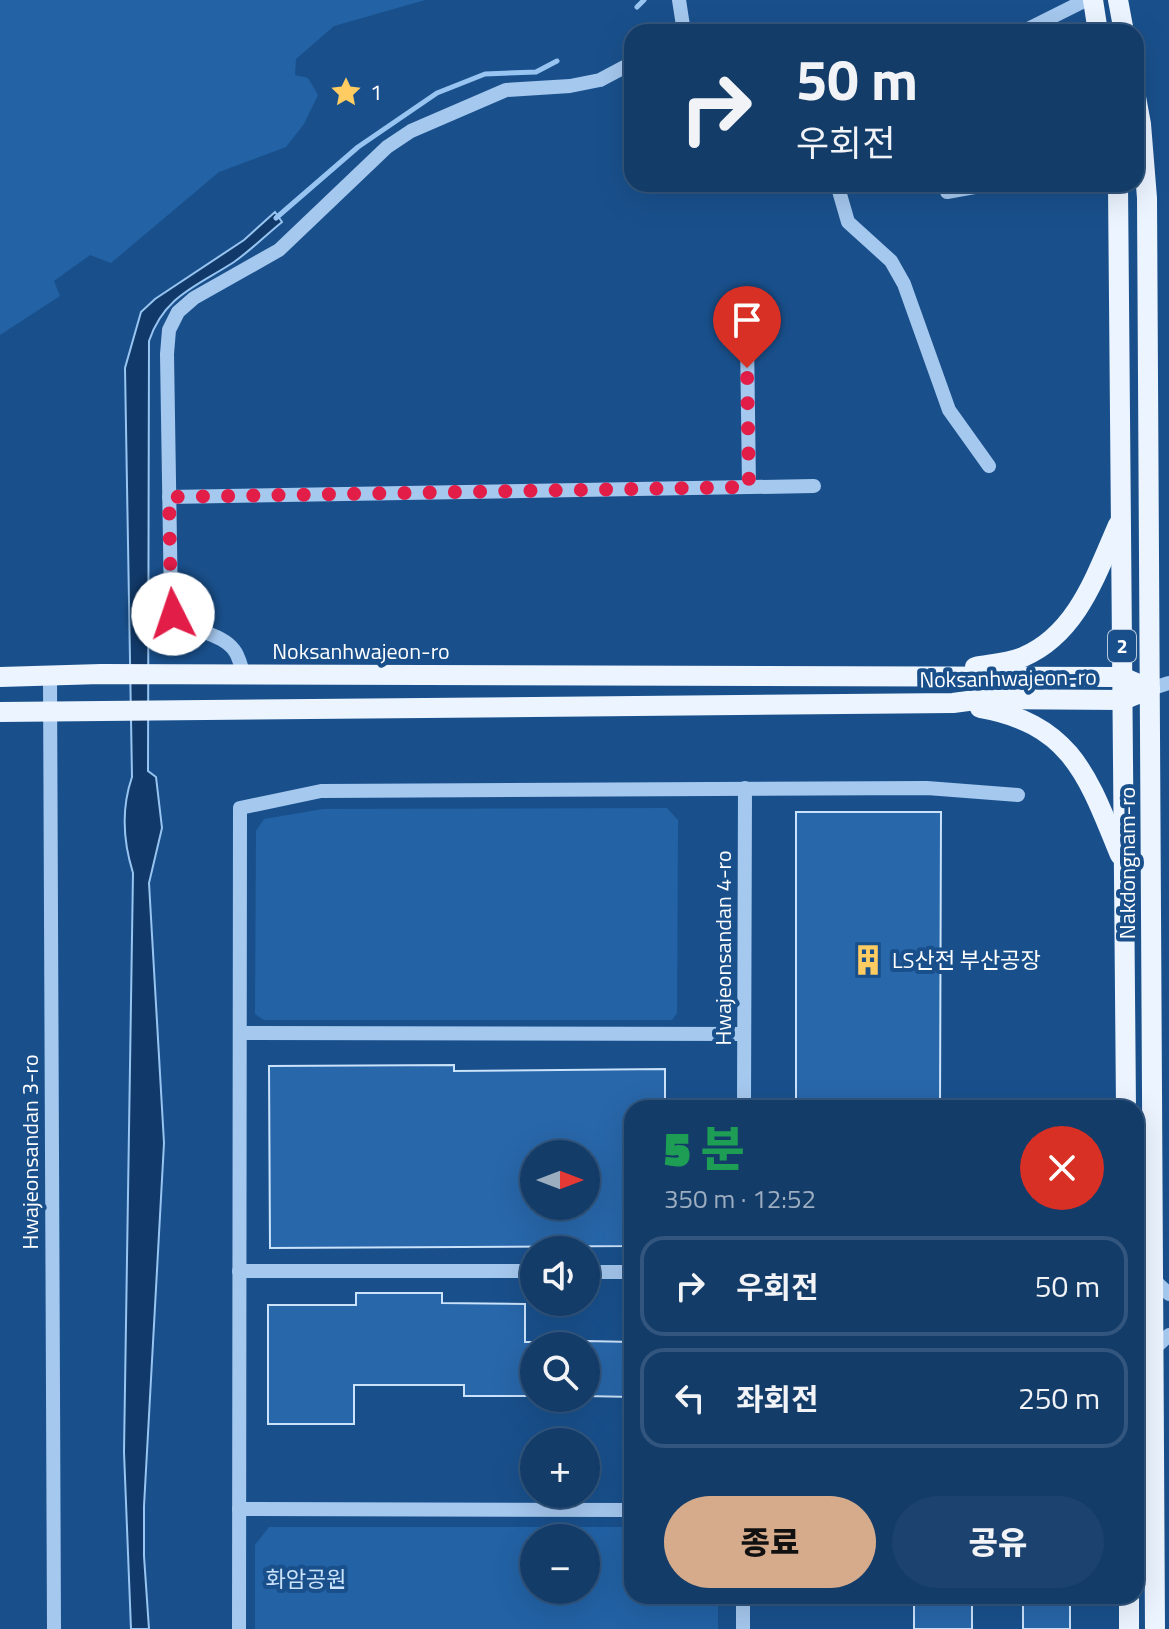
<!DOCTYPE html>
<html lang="ko">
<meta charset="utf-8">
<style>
:root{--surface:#133c69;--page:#1c436f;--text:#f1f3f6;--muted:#9dadc0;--line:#32567d;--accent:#d6ab8b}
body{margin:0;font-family:"Titillium Web","Noto Sans KR",sans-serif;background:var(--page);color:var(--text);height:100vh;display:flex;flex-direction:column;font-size:30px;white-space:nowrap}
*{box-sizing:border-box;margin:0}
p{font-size:26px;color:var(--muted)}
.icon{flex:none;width:44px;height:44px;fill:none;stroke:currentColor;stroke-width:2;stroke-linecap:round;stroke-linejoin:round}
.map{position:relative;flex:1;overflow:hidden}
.panel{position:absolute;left:624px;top:1100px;width:520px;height:504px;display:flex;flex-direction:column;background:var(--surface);border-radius:24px;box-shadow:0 8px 32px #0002,0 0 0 2px var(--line)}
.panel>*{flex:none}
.banner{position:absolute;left:624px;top:24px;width:520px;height:168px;border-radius:24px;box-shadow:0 8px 32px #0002,0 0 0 2px var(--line);background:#133c69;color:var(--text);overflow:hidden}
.needle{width:52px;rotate:90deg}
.buttons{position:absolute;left:520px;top:1140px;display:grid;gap:16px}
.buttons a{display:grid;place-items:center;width:80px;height:80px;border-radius:50%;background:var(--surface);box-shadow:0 8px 32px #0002,0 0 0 2px var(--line);font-size:40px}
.pin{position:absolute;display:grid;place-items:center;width:68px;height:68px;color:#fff;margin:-82px -34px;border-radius:50% 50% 50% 0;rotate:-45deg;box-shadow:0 0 8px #0007}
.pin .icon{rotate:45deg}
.me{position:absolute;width:88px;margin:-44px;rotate:356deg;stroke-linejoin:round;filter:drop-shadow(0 0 6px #0008)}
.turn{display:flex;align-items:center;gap:28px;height:168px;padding:0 40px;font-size:36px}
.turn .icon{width:104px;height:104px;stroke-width:2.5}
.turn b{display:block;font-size:56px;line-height:68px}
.round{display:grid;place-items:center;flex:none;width:84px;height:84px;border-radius:42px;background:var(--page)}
.summary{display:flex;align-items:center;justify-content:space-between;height:136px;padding:0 40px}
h1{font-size:48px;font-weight:800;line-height:60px;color:#1e9e55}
.cta{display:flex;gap:16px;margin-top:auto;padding:16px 40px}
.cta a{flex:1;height:92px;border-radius:48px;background:var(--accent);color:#111;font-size:32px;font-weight:800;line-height:92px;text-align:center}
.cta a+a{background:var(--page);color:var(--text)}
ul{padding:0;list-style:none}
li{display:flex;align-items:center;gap:24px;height:100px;margin:0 16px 12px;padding:0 24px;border:4px solid var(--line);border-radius:24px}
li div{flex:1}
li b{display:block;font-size:30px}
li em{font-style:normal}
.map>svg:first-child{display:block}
.green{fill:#2262a5;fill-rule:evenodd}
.water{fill:#113a6a;stroke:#97c4f0;stroke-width:2}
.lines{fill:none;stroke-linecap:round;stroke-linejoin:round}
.stream{stroke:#97c4f0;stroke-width:5}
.building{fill:#2867aa;stroke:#cae2fa;stroke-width:2;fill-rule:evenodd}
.minor{stroke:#a5c8ee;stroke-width:14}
.major{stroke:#ebf4ff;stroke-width:20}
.route{stroke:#e11d48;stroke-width:14;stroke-dasharray:0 25.2}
.labels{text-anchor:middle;stroke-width:8;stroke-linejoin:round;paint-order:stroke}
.shield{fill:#19508c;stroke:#bacadc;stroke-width:2}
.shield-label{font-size:20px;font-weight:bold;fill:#fff}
.poi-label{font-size:22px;fill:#fff;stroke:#19508c;text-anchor:start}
.street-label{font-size:22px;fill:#fff;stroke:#19508c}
.park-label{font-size:22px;fill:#cae2fa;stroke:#19508c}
</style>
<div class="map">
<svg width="1169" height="1629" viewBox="0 0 1169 1629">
<rect width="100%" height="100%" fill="#19508c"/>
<g class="green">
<path d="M0,0H425L334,26L296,59L295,75L308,78L318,95L304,124L286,147L219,172L111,263L90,255L54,281L60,296L0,335Z"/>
<path d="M667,808L678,820L677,1013L672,1020H264L255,1014L256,831L264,819L323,809Z"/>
<path d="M269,1527H632V1596H718V1629H255V1545ZM586,1538V1590H534V1538Z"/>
</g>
<path class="water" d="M275,212L282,222C266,235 251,250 234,262C197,286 164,296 149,341L148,771L156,777L162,828L149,883L164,1143L144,1506V1556L149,1629H131L124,1452L133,873C123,841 121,809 132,777L125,368L141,312L155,299L244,240Z"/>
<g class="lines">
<g class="stream">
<path d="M637,7L644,0"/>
<path d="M276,218L358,147L437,93L485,74L536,72L557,61"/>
</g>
</g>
<g class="building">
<path d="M796,812H941L940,1108H796Z"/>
<path d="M454,1065V1071L665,1069V1108H632V1246L270,1248L269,1066ZM534,1154H586V1206H534Z"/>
<path d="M356,1293H442V1303L525,1304V1342H534V1396H464V1385H354V1424H268V1305H356Z"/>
<path d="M586,1341L632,1342V1397L586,1396Z"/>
<rect x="914" y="1596" width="58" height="33"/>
<rect x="1023" y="1596" width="47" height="33"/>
</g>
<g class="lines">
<g class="minor">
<path d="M679,0L684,32"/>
<path d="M1022,32L1086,0"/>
<path d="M837,184L848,222L891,261L904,284L949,410L989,466"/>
<path d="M947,192L991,184"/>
<path d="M747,338L749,487"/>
<path d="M169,497L814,486"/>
<path d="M244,675C241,667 239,656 234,650C219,629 179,633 171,606L167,354L169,330L178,312L194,298L279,250L387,147L411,131L506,90L570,86L600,80L632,63"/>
<path d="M50,676L54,1629"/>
<path d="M1150,689L1169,683"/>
<path d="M240,1033L744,1034"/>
<path d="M744,1108L745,788"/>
<path d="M239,1271H534"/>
<path d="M586,1272H632"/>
<path d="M1154,1280L1169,1294"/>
<path d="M1154,1349L1169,1335"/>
<path d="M239,1509L632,1510"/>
<path d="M239,1629L240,808L321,791L927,788L1018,795"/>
<path d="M743,1629V1596"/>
</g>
<g class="major">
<path d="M1093,0L1098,32"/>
<path d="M1118,0L1124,32"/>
<path d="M1136,97L1141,124L1147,198L1155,1629"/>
<path d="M1118,184L1126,1108"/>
<path d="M975,667C991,664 1008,663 1023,657C1077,634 1096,575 1118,525"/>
<path d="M0,677L101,674L1122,677L1150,689"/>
<path d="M980,708C1072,724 1088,777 1120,855"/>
<path d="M0,712L953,703L983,699L1123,700L1150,689"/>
<path d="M1129,1596V1629"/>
</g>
</g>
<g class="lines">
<path class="route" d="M173,614L171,606L169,497L749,487L747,368"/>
</g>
<defs>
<symbol id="sight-bare" viewBox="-9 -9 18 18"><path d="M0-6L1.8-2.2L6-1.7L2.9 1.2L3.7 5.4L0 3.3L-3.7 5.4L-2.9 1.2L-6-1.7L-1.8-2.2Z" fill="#ffcc61" stroke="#19508c" stroke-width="2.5" paint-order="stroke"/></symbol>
<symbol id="building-bare" viewBox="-9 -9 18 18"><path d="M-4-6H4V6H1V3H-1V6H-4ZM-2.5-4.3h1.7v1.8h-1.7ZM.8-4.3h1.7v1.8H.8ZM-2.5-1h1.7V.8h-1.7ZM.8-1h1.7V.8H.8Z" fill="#ffcc61" stroke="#19508c" stroke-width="2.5" paint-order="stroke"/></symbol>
</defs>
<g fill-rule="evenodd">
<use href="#sight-bare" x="324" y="70" width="44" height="44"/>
<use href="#building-bare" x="846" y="938" width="44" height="44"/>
</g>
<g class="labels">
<rect class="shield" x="1108" y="630" width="28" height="32" rx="6"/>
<g class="shield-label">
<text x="1122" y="653">2</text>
</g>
<g class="poi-label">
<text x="370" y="100">1</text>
<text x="892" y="968">LS산전 부산공장</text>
</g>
<g class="street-label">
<text x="361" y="659">Noksanhwajeon-ro</text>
<text transform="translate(1008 678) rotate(-1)" y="8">Noksanhwajeon-ro</text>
<text transform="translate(1127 863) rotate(-90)" y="8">Nakdongnam-ro</text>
<text transform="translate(723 948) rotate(-90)" y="8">Hwajeonsandan 4-ro</text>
<text transform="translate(30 1152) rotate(-90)" y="8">Hwajeonsandan 3-ro</text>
</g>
<g class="park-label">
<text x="306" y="1587">화암공원</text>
</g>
</g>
</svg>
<div class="buttons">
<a><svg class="needle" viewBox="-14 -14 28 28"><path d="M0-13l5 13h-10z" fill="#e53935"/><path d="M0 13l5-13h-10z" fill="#9dadc0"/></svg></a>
<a><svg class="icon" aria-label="sound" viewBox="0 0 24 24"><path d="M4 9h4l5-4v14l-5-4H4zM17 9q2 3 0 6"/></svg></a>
<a><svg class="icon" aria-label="search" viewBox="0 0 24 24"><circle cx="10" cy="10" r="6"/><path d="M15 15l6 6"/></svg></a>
<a>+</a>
<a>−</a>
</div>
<div class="pin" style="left:747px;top:368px;background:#d93025"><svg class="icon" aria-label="arrive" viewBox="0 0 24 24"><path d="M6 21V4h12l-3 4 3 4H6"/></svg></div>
<svg class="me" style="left:173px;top:614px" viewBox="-20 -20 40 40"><circle r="19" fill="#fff"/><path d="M0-13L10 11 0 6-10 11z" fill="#e11d48"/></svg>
<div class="banner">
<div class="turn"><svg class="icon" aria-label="right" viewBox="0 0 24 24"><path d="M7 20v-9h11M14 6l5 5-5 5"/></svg><div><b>50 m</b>우회전</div></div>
</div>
<section class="panel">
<div class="summary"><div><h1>5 분</h1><p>350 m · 12:52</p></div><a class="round" style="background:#d93025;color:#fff"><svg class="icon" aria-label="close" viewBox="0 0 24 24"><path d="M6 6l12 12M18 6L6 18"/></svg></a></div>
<ul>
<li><svg class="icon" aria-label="right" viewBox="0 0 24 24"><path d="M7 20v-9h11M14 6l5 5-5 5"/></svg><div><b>우회전</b></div><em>50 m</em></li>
<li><svg class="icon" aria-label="left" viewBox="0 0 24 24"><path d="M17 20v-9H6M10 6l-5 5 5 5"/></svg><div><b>좌회전</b></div><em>250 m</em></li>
</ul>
<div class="cta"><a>종료</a><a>공유</a></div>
</section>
</div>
